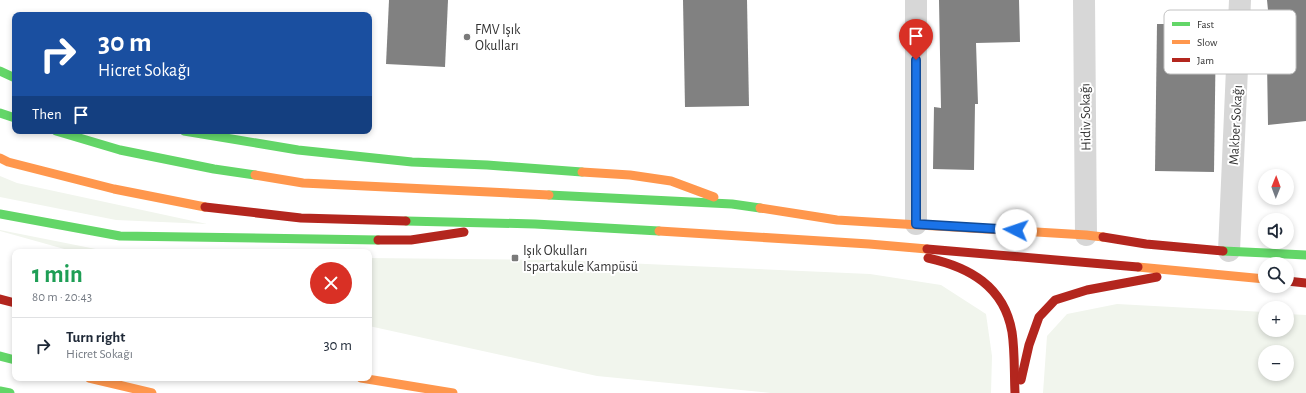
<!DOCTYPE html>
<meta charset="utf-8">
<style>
:root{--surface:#fff;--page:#f2f2f3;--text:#1f2937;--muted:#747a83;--line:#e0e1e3}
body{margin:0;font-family:"Alegreya Sans",sans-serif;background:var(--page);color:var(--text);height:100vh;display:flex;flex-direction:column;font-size:15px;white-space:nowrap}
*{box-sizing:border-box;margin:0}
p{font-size:13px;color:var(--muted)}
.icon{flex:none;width:22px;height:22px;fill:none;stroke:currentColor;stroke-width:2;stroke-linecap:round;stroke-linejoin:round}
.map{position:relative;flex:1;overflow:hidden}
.details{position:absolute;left:12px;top:249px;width:360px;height:132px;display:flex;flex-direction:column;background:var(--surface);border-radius:8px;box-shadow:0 2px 6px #0003}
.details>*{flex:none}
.guide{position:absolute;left:12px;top:12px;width:360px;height:122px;border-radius:8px;box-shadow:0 2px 6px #0003;background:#1a4fa0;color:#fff;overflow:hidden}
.needle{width:26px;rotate:1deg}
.fabs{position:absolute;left:1258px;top:169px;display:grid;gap:8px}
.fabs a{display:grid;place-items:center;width:36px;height:36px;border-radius:50%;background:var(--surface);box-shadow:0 2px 6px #0003;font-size:20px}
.pin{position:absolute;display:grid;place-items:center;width:34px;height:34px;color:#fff;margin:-41px -17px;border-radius:50% 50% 50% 0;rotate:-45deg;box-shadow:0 0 4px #0007}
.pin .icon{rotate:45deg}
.me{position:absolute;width:44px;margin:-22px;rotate:274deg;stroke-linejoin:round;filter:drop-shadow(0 0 3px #0008)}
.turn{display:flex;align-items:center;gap:14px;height:84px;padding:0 20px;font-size:18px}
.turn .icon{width:52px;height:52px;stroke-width:2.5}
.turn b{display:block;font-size:28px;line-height:34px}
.then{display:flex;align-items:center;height:38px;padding:0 20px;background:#0003;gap:8px;font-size:15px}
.round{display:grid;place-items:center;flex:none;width:42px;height:42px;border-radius:21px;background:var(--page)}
.head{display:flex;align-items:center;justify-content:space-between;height:68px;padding:0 20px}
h1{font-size:24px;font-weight:600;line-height:30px;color:#1e9e55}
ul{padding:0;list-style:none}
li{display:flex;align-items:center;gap:12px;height:56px;padding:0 20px;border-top:1px solid var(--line)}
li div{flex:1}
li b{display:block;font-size:15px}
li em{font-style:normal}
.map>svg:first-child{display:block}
.green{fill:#f1f5ed;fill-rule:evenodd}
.building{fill:#818181}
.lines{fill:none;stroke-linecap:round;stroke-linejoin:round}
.street{stroke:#d7d7d7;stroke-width:22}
.fast{stroke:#63d668;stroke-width:9}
.slow{stroke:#ff974d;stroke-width:9}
.jam{stroke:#b3261e;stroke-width:9}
.route-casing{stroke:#114b97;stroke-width:10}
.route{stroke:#1a73e8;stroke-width:7}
.poi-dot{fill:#7a7a7a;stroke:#fff;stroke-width:1.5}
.labels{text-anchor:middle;stroke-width:4;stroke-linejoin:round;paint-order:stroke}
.poi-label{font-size:14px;fill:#333;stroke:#fff;text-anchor:start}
.street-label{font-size:14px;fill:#333;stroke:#fff}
.key{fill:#fff;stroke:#c2c2c2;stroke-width:1}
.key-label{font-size:11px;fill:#333}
</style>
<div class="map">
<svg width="1306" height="393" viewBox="0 0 1306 393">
<rect width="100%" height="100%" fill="#fff"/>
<g class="green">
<path d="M0,176L17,183L207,224L116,220L0,197Z"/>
<path d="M0,230L111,252H75L0,231Z"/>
<path d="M369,258L557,260L870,274L941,285L986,314L992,356L991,393H771L597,376L369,326Z"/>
<path d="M1117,304L1265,312V330H1287V314L1306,315V393H1043L1047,336L1067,314ZM1265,352H1287V374H1265Z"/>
</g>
<g class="building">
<path d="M389,0H448L445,67L386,64Z"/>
<path d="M683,0H747L749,106L685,107Z"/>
<path d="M939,0H1019L1020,42L976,43L978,104H975L974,170L933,169L934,107L941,108Z"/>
<path d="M1267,0H1306V121L1268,125L1267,62L1273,61Z"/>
<path d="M1157,24H1216L1214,172L1155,171Z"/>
</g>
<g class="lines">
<g class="street">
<path d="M916,0V224"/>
<path d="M1084,0L1086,235"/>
<path d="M1229,251L1240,0"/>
</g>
<g class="fast">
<path d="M0,71L15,78"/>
<path d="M0,113L15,118"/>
<path d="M56,131L120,150L214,169L255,175"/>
<path d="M184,131L298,150L412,162L487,165L582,172"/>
<path d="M549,195L732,204L760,208"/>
<path d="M0,214L120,236L378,240"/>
<path d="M406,221L535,224L659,231"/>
<path d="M1223,251L1306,255"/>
<path d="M0,356L15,360"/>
<path d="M0,391L10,393"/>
</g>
<g class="slow">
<path d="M0,158L8,162L114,189L205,207"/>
<path d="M582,172L630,175L671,181L714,197"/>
<path d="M255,175L303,183L549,195"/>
<path d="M760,208L837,220L1086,235L1103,237"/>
<path d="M659,231L869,244L927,249"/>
<path d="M1138,267L1265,279"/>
<path d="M89,378L152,393"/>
<path d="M361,378L453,393"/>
</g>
<g class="jam">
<path d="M205,207L301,218L406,221"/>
<path d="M1103,237L1146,244L1223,251"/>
<path d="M378,240H411L464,232"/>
<path d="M927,249L1138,267"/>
<path d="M928,258C969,267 1004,286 1012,332C1015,352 1014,373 1015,393"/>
<path d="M1287,281L1306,283"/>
<path d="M0,299L15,303"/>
<path d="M1021,380L1029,345L1039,317L1055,300L1087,290L1157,277"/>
</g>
</g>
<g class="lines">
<defs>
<path id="route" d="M916,60V224L1016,230"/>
</defs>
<use href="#route" class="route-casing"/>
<use href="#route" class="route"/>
</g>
<g class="poi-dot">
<circle cx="467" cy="37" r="4"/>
<rect x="511" y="254" width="8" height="8" rx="2"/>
</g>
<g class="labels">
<g class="poi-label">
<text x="475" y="34">FMV Işık<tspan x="475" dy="16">Okulları</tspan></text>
<text x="523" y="255">Işık Okulları<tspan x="523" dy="16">Ispartakule Kampüsü</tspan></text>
</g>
<g class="street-label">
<text transform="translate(1085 117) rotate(-91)" y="5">Hidiv Sokağı</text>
<text transform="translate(1235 125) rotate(-87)" y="5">Makber Sokağı</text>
</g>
</g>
<rect x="1164" y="10" width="132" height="64" rx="6" class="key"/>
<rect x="1172" y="22" width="18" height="4" fill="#63d668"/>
<rect x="1172" y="40" width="18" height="4" fill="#ff974d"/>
<rect x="1172" y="58" width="18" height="4" fill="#b3261e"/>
<g class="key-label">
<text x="1197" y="28">Fast</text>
<text x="1197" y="46">Slow</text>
<text x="1197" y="64">Jam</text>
</g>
</svg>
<div class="fabs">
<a><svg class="needle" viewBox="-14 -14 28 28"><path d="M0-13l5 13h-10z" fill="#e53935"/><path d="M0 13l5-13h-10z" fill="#747a83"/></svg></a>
<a><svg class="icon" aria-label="sound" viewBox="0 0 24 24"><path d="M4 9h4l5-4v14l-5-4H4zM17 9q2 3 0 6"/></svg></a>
<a><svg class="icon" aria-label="search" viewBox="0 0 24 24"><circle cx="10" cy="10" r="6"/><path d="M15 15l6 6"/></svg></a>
<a>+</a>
<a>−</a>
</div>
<div class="pin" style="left:916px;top:60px;background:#d93025"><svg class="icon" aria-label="arrive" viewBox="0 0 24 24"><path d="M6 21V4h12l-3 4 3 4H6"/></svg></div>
<svg class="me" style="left:1016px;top:230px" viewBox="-20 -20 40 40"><circle r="19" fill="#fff"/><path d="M0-13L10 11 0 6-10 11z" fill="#1a73e8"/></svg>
<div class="guide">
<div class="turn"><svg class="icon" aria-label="right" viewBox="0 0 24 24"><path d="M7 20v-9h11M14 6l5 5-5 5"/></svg><div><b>30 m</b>Hicret Sokağı</div></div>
<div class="then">Then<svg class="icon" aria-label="arrive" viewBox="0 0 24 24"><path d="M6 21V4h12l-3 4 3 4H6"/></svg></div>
</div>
<section class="details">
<div class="head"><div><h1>1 min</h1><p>80 m · 20:43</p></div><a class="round" style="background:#d93025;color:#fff"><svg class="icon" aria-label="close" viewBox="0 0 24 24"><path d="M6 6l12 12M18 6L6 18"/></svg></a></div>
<ul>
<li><svg class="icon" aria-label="right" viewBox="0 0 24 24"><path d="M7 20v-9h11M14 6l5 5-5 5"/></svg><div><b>Turn right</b><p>Hicret Sokağı</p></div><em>30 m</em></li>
</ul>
</section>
</div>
